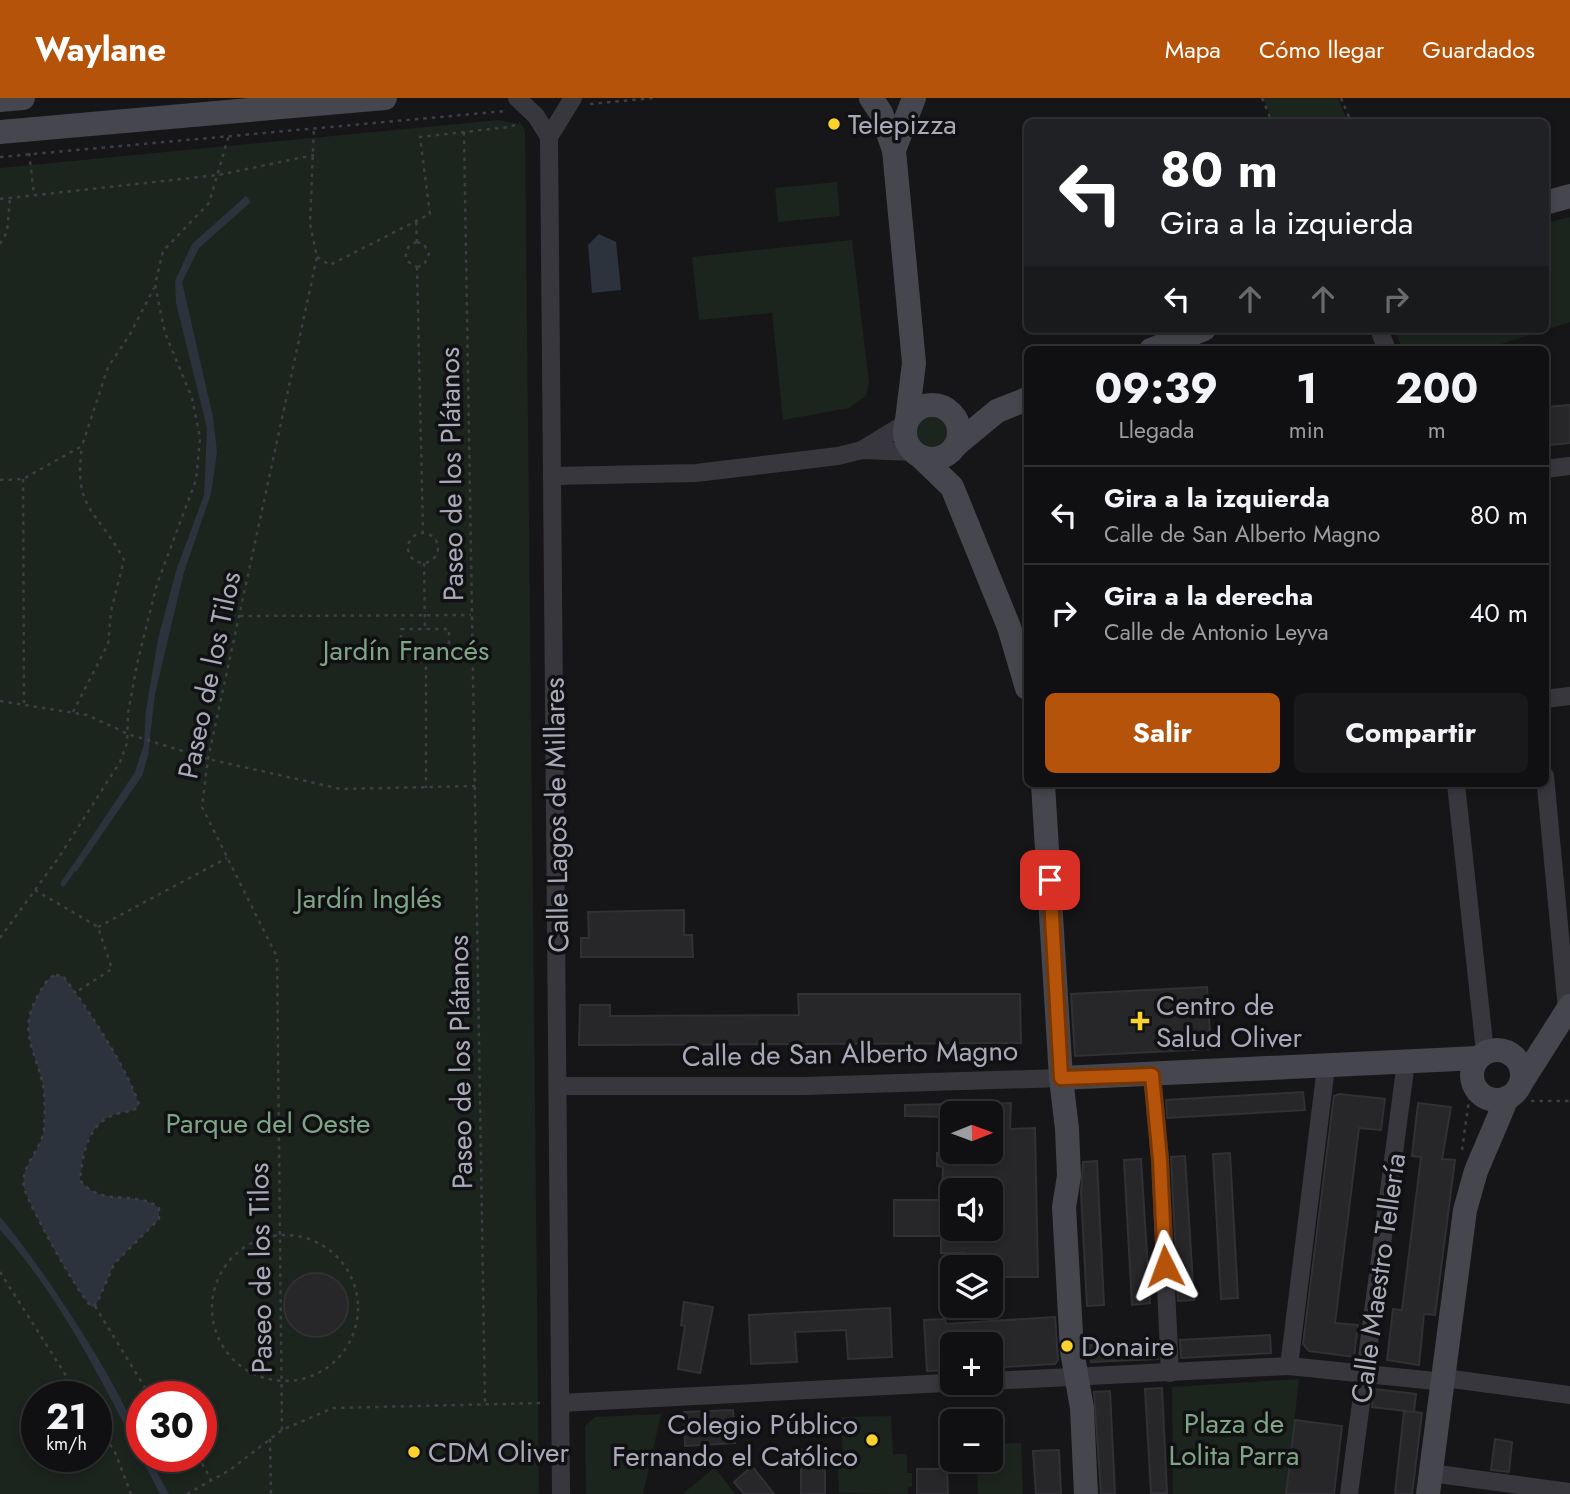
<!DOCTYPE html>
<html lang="es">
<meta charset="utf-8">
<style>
:root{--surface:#101012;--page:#19191b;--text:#f1f3f6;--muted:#9c9d9f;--line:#303032;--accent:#b45309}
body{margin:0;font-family:Jost,sans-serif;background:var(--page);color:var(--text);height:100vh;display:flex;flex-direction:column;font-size:26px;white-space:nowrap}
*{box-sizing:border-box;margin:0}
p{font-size:23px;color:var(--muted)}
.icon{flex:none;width:38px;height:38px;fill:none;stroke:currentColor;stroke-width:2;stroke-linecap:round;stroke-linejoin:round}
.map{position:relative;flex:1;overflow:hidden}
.details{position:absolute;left:1024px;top:248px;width:525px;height:441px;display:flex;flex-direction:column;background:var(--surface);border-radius:10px;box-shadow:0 4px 10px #0003,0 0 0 2px var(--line)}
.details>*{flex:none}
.top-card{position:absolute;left:1024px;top:21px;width:525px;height:214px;border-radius:10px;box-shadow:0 4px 10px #0003,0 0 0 2px var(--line);background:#202124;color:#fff;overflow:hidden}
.needle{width:46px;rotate:89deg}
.buttons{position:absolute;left:940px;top:1003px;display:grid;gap:14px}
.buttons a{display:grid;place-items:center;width:63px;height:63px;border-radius:10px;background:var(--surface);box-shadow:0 4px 10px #0003,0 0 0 2px var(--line);font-size:35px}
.speed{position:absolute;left:21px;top:1283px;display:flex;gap:14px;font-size:35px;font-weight:700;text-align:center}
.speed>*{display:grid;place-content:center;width:91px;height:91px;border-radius:50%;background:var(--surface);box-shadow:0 4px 10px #0003,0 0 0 2px var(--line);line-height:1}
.speed small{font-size:18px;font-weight:400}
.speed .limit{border:10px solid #d22;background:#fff;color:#111}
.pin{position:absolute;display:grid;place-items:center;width:60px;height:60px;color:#fff;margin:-30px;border-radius:14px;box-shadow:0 4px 10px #0006}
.me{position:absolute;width:77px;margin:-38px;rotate:357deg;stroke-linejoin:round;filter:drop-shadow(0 0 5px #0008)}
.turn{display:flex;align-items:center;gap:24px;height:147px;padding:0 21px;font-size:32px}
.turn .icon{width:91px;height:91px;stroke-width:2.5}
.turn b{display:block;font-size:49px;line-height:60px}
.lanes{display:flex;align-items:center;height:66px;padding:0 21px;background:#0003;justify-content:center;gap:35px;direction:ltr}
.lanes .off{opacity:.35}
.eta{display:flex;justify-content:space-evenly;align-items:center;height:119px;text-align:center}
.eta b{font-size:42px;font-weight:700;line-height:49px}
.action{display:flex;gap:14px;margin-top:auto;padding:14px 21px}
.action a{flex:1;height:80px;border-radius:10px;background:var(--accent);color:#fff;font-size:28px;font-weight:700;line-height:80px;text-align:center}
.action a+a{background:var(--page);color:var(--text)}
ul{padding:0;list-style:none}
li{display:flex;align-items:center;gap:21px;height:98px;padding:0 21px;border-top:2px solid var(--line)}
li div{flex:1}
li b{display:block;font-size:26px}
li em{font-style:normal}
header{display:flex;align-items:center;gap:42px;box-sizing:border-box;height:98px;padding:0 35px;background:var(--accent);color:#fff}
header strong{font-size:33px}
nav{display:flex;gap:38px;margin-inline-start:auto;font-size:24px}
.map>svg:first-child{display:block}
.green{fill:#1c241e;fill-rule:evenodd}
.water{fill:#2c333d}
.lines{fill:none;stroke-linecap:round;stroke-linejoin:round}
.stream{stroke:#2c333d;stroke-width:5}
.building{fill:#272629;stroke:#313034;stroke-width:2}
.path{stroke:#3d3e45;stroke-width:2.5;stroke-dasharray:3.5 5;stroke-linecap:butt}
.street{stroke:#37373d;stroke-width:18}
.secondary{stroke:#45464e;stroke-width:24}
.route-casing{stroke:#753606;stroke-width:18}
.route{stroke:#b45309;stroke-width:12}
.poi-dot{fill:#fad32d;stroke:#111113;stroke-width:2.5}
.labels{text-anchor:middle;stroke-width:7;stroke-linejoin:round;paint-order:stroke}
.poi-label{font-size:28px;fill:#a8aab9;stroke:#111113;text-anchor:start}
.street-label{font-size:28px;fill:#a8aab9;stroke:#111113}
.park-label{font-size:28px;fill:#7ea586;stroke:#111113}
</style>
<header>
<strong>Waylane</strong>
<nav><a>Mapa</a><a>Cómo llegar</a><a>Guardados</a></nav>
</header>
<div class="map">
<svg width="1570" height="1396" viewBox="0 0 1570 1396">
<rect width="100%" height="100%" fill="#161618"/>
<g class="green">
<path d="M1263,0H1338L1348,24H1273Z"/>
<path d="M499,22L522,27L525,34L539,1396H0V70ZM37,1298H96V1358H37ZM142,1298H201V1358H142Z"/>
<path d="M837,84L840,118L778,124L775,90Z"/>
<path d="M1570,119V224L1482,252H1403L1394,231H1545V125Z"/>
<path d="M852,142L869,285L866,298L849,310L783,322L772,215L699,222L692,159Z"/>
<circle cx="932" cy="334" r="15"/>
<path d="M1299,1281L1286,1396H1173L1172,1289Z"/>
<path d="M661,1316L643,1396H586L585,1328L595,1319Z"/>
<path d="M891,1318L893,1356H907V1375H912V1388L908,1389V1396L839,1395L837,1360H843L841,1319Z"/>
<path d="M1021,1345L1023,1396H978L977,1362H990L991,1346Z"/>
<path d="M715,1370L735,1396H683L714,1370Z"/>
</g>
<g class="water">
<path d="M246,98L251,104L199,150L182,184L213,319L217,354L211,396L184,474L155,596L148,658L142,678L76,774L71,770L135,674L144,646L146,612L158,541L176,473L204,397L207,330L176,205L175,183L192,146Z"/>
<path d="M599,136L616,144L621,192L592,195L588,147Z"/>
<path d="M56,877L63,878C85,906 129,973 139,1007C134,1014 128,1013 120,1015C88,1022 82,1055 80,1082C100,1110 136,1091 159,1110V1121L114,1166L97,1205L92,1209C82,1203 26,1103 24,1089C20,1067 43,1051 44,1030C45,1016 45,1000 43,987C35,951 17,932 39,896C43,888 48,879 56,877Z"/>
<path d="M0,1119C32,1154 142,1316 142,1358H148L169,1396H160C115,1309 66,1204 0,1132Z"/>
</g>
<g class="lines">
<path class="stream" d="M63,786L75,768"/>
</g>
<g class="building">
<path d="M1570,307V345L1550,347L1547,309Z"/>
<path d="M684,812V837H692L693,859H581V840H589L588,814Z"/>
<path d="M1207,889L1211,951L1075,958L1071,896Z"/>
<path d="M798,896H1020L1021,945L579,947L580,907H610V918L799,917Z"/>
<path d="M1303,994L1305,1012L1167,1020L1166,1002Z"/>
<path d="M1339,996L1385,1001L1381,1032L1359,1030L1335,1225L1358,1227L1354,1259L1309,1253L1303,1246L1334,998Z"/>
<path d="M1011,1005L1010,1031L1035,1030L1038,1179H990V1169H965V1155H941V1138H894V1102H952V1130H990V1092H942L943,1069L937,1068V1055L990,1054V1006Z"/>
<path d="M1418,1005L1451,1009L1442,1061L1455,1062L1435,1217L1424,1216L1419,1267L1387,1262L1393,1211L1402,1212L1421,1059L1412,1058Z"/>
<path d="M952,1006V1019L905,1018V1007Z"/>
<path d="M1230,1055L1238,1200L1221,1201L1213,1056Z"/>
<path d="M1185,1058L1194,1202L1178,1203L1171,1059Z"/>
<path d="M1141,1061L1150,1205L1132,1207L1124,1062Z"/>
<path d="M1097,1063L1104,1207L1087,1208L1081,1095L1083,1064Z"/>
<circle cx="316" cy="1207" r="32"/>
<path d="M684,1204L713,1209L700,1275L678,1271L685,1228L681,1227Z"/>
<path d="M890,1210L892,1259L848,1261L846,1232L795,1234L797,1264L751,1266L749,1217Z"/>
<path d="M1055,1219L1058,1262L1055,1266L1003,1269L1001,1246H952V1272L927,1273L924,1222L945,1221L946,1226Z"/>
<path d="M1270,1237L1271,1255L1181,1260L1180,1242Z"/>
<path d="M1157,1244L1158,1261L1091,1264L1090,1247Z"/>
<path d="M1162,1290L1167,1395H1151L1145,1291Z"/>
<path d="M1374,1291L1416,1296L1414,1314L1372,1309Z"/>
<path d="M1110,1293L1115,1396H1101L1094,1294Z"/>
<path d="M733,1312L735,1345L685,1348L684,1314Z"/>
<path d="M1404,1313L1422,1315L1412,1396H1395Z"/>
<path d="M1295,1322L1342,1328L1334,1396H1286Z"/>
<path d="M1495,1341L1512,1344L1509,1374L1491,1372Z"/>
<rect x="801" y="1351" width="24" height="45"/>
<path d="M1059,1352L1061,1396H1036L1033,1353Z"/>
<path d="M752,1368L774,1396H744L734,1384Z"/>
<path d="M917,1371H947L948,1396H917Z"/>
</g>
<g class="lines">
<g class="path">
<path d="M1262,0L1272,24"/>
<path d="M1341,0L1351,24"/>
<path d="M590,6L653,0"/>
<path d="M464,34L485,1305"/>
<path d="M29,55L34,97"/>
<path d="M0,59L506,13"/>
<path d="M0,101L218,77L314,57"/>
<path d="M416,124L417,144"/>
<path d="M417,144L424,146L429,156L424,167L417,169"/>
<path d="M417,144C407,147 404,154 407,163L417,169"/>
<path d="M0,146L7,134L10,100"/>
<path d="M317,159L330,167L430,116L420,39L509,29L520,25"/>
<path d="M417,169L423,434"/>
<path d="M23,381L24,605"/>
<path d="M0,382L23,381L82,348L108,269L129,238L154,190"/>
<circle cx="423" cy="450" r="15"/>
<path d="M424,465L425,531"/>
<path d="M240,518L471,517"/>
<rect x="401" y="531" width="48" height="29"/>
<path d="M426,560V690"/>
<path d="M0,603L87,617L128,636L208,661L341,691L475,688"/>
<path d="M73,614L108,546L111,513L124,462C97,411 73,413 82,348"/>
<path d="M35,792L98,829L112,871L76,894"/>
<path d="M98,829L227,760"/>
<path d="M0,840L59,759L120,664L127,645L128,615L137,566L157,486L196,382L200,340L192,300L165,235L155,187L163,153L209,105L229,37"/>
<path d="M56,877L63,878C85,906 129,973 139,1007C134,1014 128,1013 120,1015C88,1022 83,1055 80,1082C100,1110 136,1091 159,1110V1121L114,1166L97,1205L92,1209C82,1203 26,1103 24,1089C20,1067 43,1051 44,1030C45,1016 45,1000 43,987C35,951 17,932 39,896C43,888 48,879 56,877Z"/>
<path d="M1531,1003H1570"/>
<path d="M1462,1052L1472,980"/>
<circle cx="285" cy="1210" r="73"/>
<path d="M0,1174L79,1298"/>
<path d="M95,1208L150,1298"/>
<path d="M96,1325L115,1354L131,1396"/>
<path d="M282,1332L277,859L202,709L208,661L317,159L310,126L314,29"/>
<path d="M270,1341L271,1396"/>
<path d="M198,1358L211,1382"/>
<path d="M187,1396L230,1372L282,1332L333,1310L543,1305"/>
</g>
<g class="street">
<path d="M517,0L536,18L549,39"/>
<path d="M1379,231L1387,252"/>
<path d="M862,352L906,325"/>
<path d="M1545,371L1570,368"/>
<path d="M553,378L696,375L838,358L862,352L914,354"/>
<path d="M1545,601L1570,598"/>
<path d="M1545,678L1567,912"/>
<path d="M1456,686L1485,954"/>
<path d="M1152,977L1160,1062L1170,1275"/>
<path d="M559,988H805L1061,980"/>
<path d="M1289,1268L1326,969"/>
<path d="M990,1283L1289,1268L1435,1283L1452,1281L1570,1297"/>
<path d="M560,1305L964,1284"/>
<path d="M1431,1375L1570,1394"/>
<path d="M561,1396L549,39L573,0"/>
<path d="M1349,1396L1406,964"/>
</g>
<g class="secondary">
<path d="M871,0L881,15L894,52L914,265L907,322"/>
<path d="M0,2L23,0"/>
<path d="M0,34L385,0"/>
<path d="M894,52L914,0"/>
<path d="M1545,105L1570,98"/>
<path d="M1151,252L1204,231"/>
<circle cx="932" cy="334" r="27"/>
<path d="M956,347L997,313L1027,301"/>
<path d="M922,360L952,389L1009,529L1027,590"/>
<path d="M1043,686L1061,980L1067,1031L1069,1078L1064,1109L1072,1253L1082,1310L1086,1396"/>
<circle cx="1497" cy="977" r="25"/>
<path d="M1061,980L1478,960"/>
<path d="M1521,985L1570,908"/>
<path d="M1428,1396L1465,1112L1476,1073L1507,1000"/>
</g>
</g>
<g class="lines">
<defs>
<path id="route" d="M1050,782L1061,980L1152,977L1160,1062L1165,1168"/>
</defs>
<use href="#route" class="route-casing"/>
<use href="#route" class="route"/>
</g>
<g class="poi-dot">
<circle cx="834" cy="26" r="7"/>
<path d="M1136.5 912.5h7v7h7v7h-7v7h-7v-7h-7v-7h7z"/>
<circle cx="1067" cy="1248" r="7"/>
<circle cx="872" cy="1342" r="7"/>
<circle cx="414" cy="1354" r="7"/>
</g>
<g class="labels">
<g class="poi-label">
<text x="848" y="36">Telepizza</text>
<text x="1156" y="917">Centro de<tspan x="1156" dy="32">Salud Oliver</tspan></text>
<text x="1081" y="1258">Donaire</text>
<text x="858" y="1336" text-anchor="end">Colegio Público<tspan x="858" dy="32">Fernando el Católico</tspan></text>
<text x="428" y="1364">CDM Oliver</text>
</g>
<g class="street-label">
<text transform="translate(451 376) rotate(-91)" y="10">Paseo de los Plátanos</text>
<text transform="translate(209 577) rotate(-78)" y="10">Paseo de los Tilos</text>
<text transform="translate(556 717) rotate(-91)" y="10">Calle Lagos de Millares</text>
<text transform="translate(850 955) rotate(-1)" y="10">Calle de San Alberto Magno</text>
<text transform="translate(460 964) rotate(-91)" y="10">Paseo de los Plátanos</text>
<text transform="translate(260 1170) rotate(-91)" y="10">Paseo de los Tilos</text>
<text transform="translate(1378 1180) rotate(-82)" y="10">Calle Maestro Tellería</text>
</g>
<g class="park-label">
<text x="406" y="562">Jardín Francés</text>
<text x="369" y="810">Jardín Inglés</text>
<text x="268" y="1035">Parque del Oeste</text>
<text x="1234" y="1335">Plaza de<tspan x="1234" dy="32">Lolita Parra</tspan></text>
</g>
</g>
</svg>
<div class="buttons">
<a><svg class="needle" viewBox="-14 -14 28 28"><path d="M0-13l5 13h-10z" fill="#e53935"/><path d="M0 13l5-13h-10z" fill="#9c9d9f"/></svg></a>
<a><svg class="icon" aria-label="sound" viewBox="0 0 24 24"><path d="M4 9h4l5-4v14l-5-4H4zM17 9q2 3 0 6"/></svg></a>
<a><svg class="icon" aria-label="layers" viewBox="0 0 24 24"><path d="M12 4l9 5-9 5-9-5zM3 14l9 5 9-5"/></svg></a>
<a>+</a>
<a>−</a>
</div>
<div class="speed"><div>21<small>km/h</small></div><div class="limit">30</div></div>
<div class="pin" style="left:1050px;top:782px;background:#d93025"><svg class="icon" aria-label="arrive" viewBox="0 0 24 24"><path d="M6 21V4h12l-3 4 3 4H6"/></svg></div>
<svg class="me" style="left:1165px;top:1168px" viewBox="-20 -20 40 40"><path d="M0-17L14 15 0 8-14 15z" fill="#b45309" stroke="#fff" stroke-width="4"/></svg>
<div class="top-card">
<div class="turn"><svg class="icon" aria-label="left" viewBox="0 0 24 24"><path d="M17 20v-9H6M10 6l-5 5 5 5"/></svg><div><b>80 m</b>Gira a la izquierda</div></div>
<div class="lanes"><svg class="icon" aria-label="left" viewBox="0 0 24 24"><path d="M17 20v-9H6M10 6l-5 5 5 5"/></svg><svg class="icon off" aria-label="ahead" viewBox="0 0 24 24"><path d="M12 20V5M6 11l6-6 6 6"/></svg><svg class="icon off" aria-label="ahead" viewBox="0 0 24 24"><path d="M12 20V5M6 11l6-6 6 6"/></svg><svg class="icon off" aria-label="right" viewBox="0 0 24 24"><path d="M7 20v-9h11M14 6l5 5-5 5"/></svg></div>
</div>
<section class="details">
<div class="eta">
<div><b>09:39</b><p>Llegada</p></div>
<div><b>1</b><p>min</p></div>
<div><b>200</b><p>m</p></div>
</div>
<ul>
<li><svg class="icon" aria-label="left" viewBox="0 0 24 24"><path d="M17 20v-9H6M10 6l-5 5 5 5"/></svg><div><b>Gira a la izquierda</b><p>Calle de San Alberto Magno</p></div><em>80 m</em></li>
<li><svg class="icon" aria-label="right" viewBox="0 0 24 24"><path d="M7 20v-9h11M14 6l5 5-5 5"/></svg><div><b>Gira a la derecha</b><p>Calle de Antonio Leyva</p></div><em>40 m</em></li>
</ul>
<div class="action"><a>Salir</a><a>Compartir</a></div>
</section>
</div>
